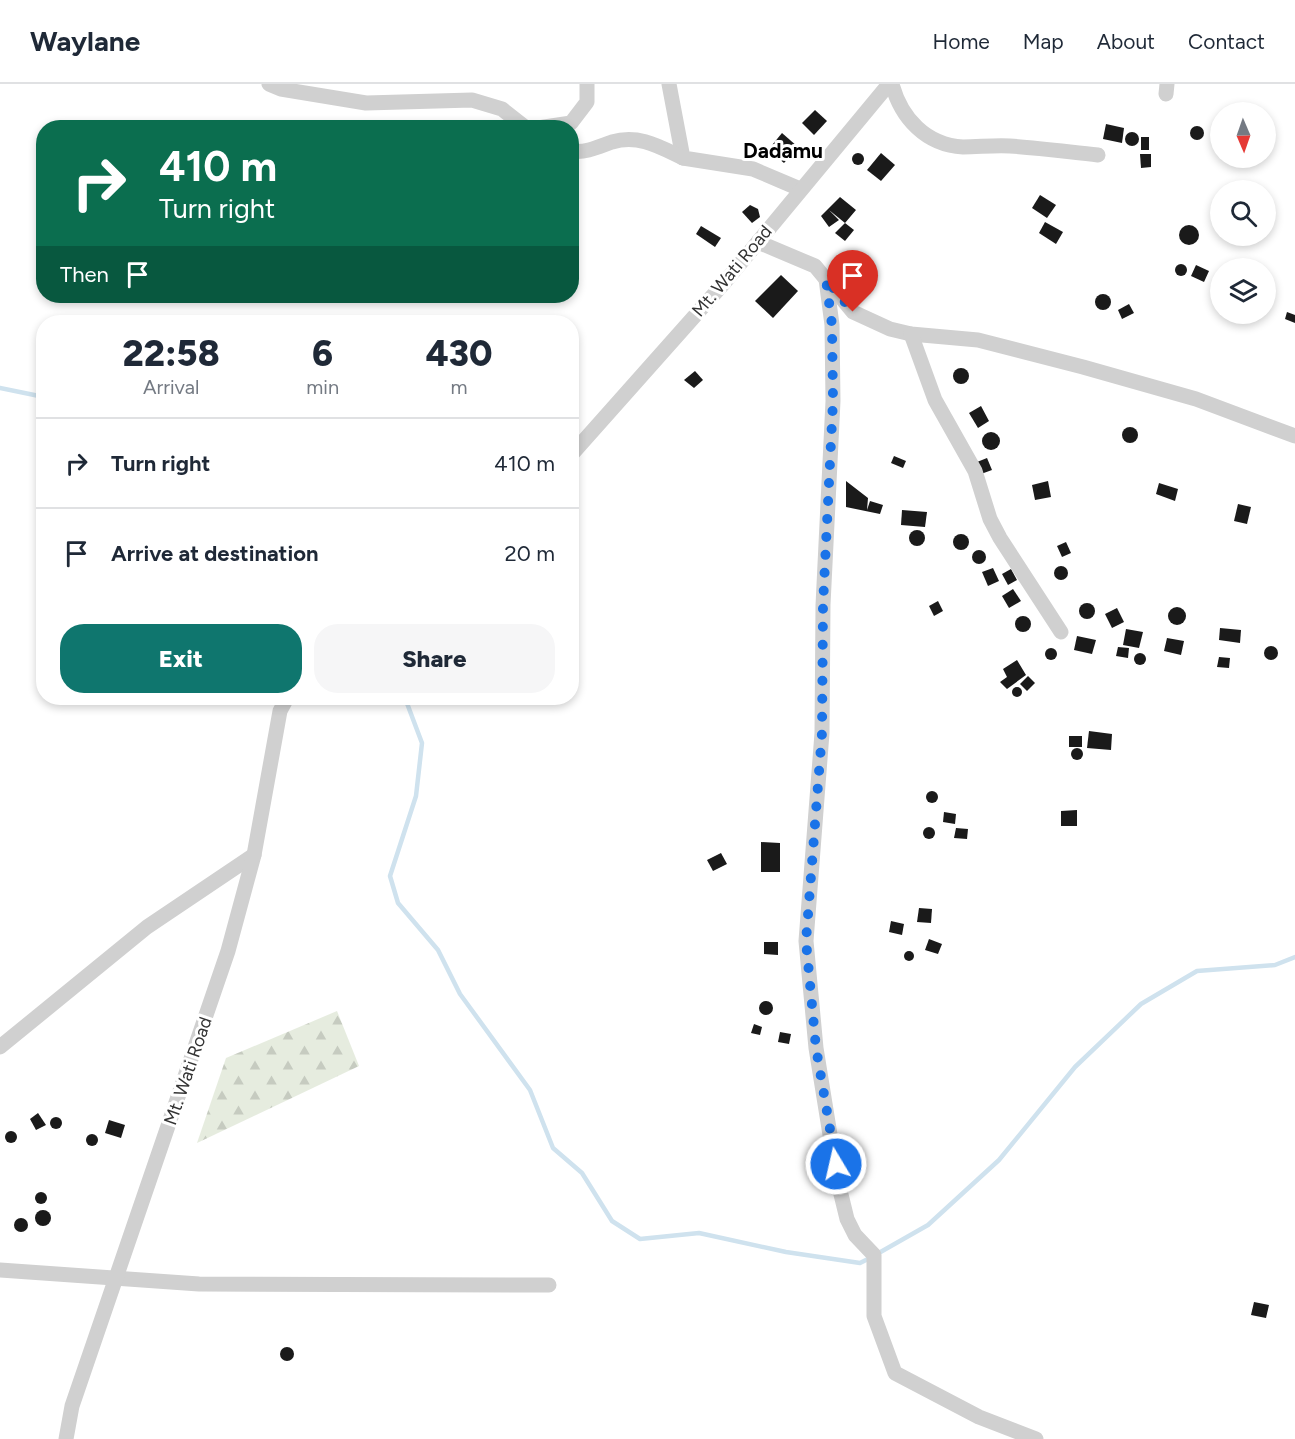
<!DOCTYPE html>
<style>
:root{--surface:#fff;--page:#f6f6f7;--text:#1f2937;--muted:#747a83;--line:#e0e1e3;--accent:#0f766e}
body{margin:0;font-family:Figtree,sans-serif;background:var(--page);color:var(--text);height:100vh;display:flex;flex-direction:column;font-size:22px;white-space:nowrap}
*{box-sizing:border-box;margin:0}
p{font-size:20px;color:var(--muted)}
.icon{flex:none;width:33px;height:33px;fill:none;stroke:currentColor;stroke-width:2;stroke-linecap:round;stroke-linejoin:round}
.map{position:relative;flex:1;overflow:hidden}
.drawer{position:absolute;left:36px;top:231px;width:543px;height:390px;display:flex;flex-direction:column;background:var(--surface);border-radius:24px;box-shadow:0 3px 9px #0003}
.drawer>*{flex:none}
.hud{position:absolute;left:36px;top:36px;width:543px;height:183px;border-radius:24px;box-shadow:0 3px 9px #0003;background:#0b6e4f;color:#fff;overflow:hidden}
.needle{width:39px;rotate:178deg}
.fabs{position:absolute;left:1210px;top:18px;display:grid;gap:12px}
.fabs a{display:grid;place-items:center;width:66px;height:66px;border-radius:50%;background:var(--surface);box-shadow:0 3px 9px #0003;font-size:30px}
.pin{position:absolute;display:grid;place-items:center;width:51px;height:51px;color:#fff;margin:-62px -26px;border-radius:50% 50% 50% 0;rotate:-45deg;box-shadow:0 0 6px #0007}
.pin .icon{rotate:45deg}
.me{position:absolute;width:66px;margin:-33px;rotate:351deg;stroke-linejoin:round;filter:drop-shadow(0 0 4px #0008)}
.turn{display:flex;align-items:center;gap:21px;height:126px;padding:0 24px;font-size:27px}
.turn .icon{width:78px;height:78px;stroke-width:2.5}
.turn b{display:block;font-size:42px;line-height:51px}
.then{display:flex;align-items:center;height:57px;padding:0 24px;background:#0003;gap:12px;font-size:22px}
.eta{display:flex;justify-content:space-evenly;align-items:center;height:102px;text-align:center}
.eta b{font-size:36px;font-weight:800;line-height:42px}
.cta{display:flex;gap:12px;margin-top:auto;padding:12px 24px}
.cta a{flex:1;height:69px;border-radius:24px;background:var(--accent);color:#fff;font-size:24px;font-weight:800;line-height:69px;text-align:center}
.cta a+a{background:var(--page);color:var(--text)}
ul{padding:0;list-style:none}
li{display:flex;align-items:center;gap:18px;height:90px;padding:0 24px;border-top:2px solid var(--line)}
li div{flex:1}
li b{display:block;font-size:22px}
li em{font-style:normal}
header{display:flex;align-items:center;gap:36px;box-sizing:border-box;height:84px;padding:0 30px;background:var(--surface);border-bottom:2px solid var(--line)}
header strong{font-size:28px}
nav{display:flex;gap:33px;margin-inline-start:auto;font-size:21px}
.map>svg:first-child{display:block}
.forest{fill:url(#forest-firs)}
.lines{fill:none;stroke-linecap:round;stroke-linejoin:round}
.stream{stroke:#cfe2ee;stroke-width:4.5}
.building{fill:#1a1a1a}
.street{stroke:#d0d0d0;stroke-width:15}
.route{stroke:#1a73e8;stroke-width:10;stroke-dasharray:0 18}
.labels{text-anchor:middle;stroke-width:6;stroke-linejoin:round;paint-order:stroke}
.street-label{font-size:18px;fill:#333;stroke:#fff}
.quarter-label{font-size:21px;font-weight:bold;fill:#000;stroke:#fff}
</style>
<header>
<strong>Waylane</strong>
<nav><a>Home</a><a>Map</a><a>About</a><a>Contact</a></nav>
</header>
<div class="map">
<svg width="1295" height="1355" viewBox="0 0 1295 1355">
<defs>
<pattern id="forest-firs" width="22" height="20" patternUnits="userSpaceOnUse" patternTransform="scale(1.5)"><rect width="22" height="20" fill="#e6ecdf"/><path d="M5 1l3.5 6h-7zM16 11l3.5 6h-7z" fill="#c6cbc0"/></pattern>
</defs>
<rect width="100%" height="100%" fill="#fff"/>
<path class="forest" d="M337,927L359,982L197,1059L226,974Z"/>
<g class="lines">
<g class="stream">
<path d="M0,304L44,313"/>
<path d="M405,614L422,659L416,712L390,792L398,819L438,866L460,910L530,1006L553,1064L582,1089L612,1137L640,1155L699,1149L786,1168L860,1179L870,1174"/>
<path d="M877,1170L928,1141L999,1076L1075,983L1141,920L1197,887L1275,881L1295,873"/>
</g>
</g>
<g class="building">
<path d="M815,26L827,37L814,51L802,39Z"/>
<path d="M1106,40L1124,44L1122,59L1103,55Z"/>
<circle cx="1197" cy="49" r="7"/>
<circle cx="1132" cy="55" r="7"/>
<path d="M782,49L798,63L784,79L768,66Z"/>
<rect x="1141" y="53" width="8" height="13"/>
<circle cx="858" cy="75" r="6"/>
<path d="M881,69L895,81L881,97L867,86Z"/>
<path d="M1140,70H1151V83L1141,84Z"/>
<path d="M1040,111L1056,121L1047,134L1032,124Z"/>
<path d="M840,113L856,126L845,139L829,126L839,136L829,143L821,132Z"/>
<path d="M750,121L758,125L760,133L752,139L742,128Z"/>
<path d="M1217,123L1221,124V138L1212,134Z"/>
<path d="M1045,138L1063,148L1056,160L1039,149Z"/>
<path d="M845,139L854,146L845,157L835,149Z"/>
<circle cx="1189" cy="151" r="10"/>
<path d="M701,142L721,154L715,163L696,150Z"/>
<circle cx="1181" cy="186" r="6"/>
<path d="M1196,181L1209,187L1204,198L1191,192Z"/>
<path d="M781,191L798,207L773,234L755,217Z"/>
<circle cx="1103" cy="218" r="8"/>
<path d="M1129,220L1134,229L1122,235L1118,226Z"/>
<path d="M1287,228L1295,231V239L1285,235Z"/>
<circle cx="961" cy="292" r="8"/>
<path d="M695,287L703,296L694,304L684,296Z"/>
<path d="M981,322L989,337L978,344L969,329Z"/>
<circle cx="1130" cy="351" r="8"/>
<circle cx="991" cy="357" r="9"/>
<path d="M894,372L906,377L903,384L891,379Z"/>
<path d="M987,374L992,386L981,390L977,378Z"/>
<path d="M846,397L868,414L867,426L870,417L883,421L880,430L846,423Z"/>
<path d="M1048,397L1051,413L1035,416L1032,401Z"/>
<path d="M1159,399L1178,405L1175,417L1156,410Z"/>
<path d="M1238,420L1251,423L1247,440L1234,437Z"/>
<path d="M902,426L927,428L925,443L901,441Z"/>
<circle cx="917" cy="454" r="8"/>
<circle cx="961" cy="458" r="8"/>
<path d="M1066,458L1071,469L1062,473L1057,462Z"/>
<circle cx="979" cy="473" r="7"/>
<circle cx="1061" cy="489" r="7"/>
<path d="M993,484L999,497L988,502L982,488Z"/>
<path d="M1011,485L1017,496L1008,501L1002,490Z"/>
<path d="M1013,505L1021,517L1009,524L1002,512Z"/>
<path d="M938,517L943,527L934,532L929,522Z"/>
<circle cx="1087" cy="527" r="8"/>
<circle cx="1177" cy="532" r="9"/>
<path d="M1117,524L1124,538L1112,544L1105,530Z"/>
<circle cx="1023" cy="540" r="8"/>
<path d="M1220,544L1241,546L1240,559L1219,556Z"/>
<path d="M1126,545L1143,548L1139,564L1123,561Z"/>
<path d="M1077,552L1096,556L1092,570L1074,566Z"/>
<path d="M1167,554L1184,557L1181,571L1164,567Z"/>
<circle cx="1271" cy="569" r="7"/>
<path d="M1118,563L1129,564L1128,574L1116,572Z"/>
<circle cx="1051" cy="570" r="6"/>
<circle cx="1140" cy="575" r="6"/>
<path d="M1219,573L1230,574L1229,584L1217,583Z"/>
<path d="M1017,576L1026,591L1007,605L1000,598L1007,593L1003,585Z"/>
<path d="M1028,592L1035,599L1027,607L1020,600Z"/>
<circle cx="1017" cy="608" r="5"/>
<path d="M1089,647L1112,650L1111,666L1087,664Z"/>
<rect x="1069" y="652" width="13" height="11"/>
<circle cx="1077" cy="670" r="6"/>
<circle cx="932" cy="713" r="6"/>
<path d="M1077,726V742H1061V727Z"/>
<path d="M944,728L956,730L955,740L943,738Z"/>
<circle cx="929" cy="749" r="6"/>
<path d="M956,744L968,745L967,755L954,754Z"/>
<path d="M761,758L780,759V788H761Z"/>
<path d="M721,769L727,780L713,787L707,776Z"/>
<path d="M919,824L932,825L931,839L917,838Z"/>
<path d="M891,837L904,840L902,851L889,848Z"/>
<path d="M929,855L942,860L938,870L925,866Z"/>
<path d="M764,858H778V871L764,870Z"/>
<circle cx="909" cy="872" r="5"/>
<circle cx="766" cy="924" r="7"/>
<path d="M754,940L762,943L760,951L751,949Z"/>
<path d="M780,948L791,950L789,960L778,958Z"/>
<path d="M38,1029L46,1041L36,1046L30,1035Z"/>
<circle cx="56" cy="1039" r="6"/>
<path d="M109,1036L125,1041L121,1054L105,1049Z"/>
<circle cx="11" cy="1053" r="6"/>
<circle cx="92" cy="1056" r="6"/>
<circle cx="41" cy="1114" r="6"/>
<circle cx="43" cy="1134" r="8"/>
<circle cx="21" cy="1141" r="7"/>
<path d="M1254,1218L1269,1221L1266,1234L1251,1231Z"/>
<circle cx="287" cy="1270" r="7"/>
</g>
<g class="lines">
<g class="street">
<path d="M269,0L281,5L366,19L472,16L502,25L526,44"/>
<path d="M669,0L683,74L753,85L800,105"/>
<path d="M892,0C901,34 926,61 963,63C979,63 994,61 1010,62C1040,64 1069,68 1098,71"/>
<path d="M1166,10L1167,0"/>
<path d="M538,44L571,39L587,18V0"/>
<path d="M572,67C586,69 598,63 612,58C639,50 660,63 683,74"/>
<path d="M758,158L815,182L853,228L890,245L911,250L978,256L1083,283L1196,315L1295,352"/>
<path d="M826,195L832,241L833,317L823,521L822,649L806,857L816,964L837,1094L847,1135L855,1151L874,1171V1232L895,1289L979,1333L1036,1355"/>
<path d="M911,250L935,316L975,387L990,435L1000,454L1061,548"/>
<path d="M572,370L724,199L889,0"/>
<path d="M0,963L147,843L254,771"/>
<path d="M0,1186L199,1200L549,1201"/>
<path d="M66,1355L72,1322L228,867L254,771L280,627L287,614"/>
</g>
</g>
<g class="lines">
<path class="route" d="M836,1080L816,964L806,857L822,649L823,521L833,317L832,241L826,195L853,228"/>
</g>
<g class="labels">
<g class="street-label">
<text transform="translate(732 187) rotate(-50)" y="6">Mt. Wati Road</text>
<text transform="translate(188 987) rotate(-71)" y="6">Mt. Wati Road</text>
</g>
<g class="quarter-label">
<text x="783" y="74">Dadamu</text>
</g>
</g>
</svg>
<div class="fabs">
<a><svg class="needle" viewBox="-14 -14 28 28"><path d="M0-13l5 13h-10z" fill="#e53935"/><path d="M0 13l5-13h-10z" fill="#747a83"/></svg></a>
<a><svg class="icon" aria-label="search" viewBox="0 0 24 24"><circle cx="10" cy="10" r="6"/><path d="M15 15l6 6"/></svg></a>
<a><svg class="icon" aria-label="layers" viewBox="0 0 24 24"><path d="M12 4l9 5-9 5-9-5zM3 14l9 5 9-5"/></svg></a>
</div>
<div class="pin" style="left:853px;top:228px;background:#d93025"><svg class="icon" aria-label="arrive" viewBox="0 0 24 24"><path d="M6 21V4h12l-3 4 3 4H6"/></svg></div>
<svg class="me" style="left:836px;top:1080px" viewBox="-20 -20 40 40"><circle r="17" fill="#1a73e8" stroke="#fff" stroke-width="3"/><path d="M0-11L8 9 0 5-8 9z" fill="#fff"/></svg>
<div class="hud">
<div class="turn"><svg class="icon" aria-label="right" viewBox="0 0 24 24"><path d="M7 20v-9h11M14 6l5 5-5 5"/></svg><div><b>410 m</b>Turn right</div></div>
<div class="then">Then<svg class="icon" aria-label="arrive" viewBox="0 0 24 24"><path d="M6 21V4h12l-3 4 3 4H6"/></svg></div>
</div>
<section class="drawer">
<div class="eta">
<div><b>22:58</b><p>Arrival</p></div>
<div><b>6</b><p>min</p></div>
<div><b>430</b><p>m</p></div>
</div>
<ul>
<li><svg class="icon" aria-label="right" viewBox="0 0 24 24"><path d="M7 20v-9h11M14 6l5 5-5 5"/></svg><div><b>Turn right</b></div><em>410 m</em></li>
<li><svg class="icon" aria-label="arrive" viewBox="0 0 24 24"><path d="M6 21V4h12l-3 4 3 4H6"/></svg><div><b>Arrive at destination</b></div><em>20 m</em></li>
</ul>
<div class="cta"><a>Exit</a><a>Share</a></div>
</section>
</div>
